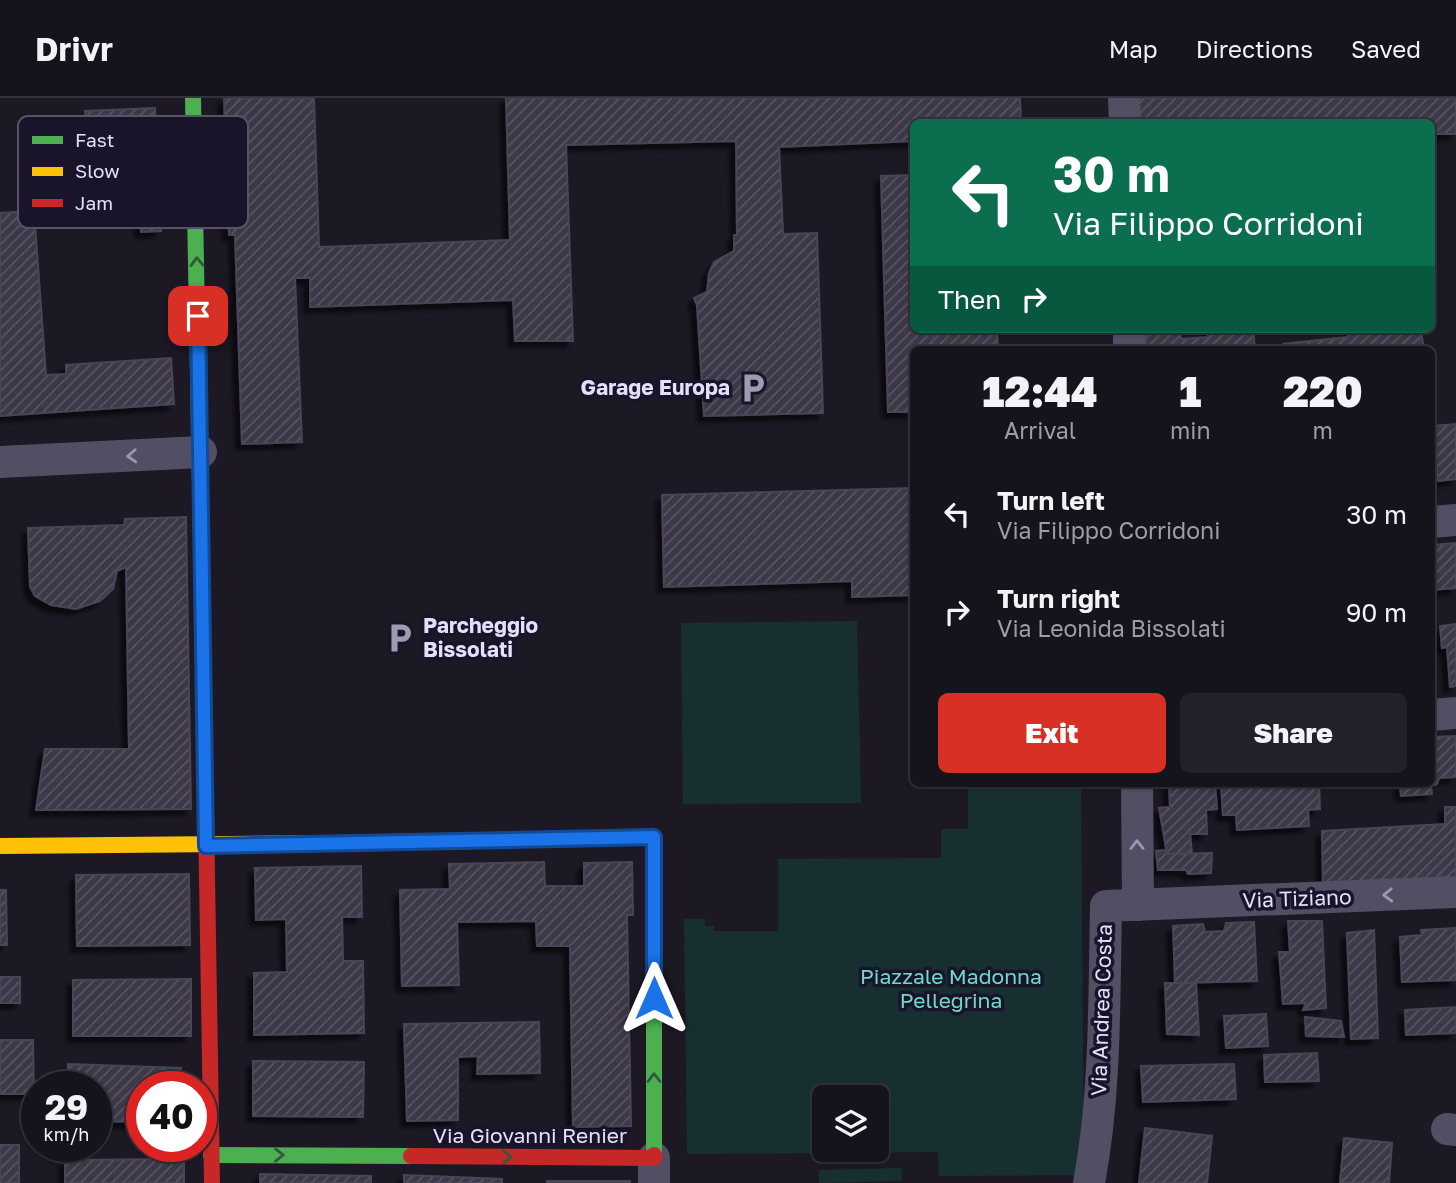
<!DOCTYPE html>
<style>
:root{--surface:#15131c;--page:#222029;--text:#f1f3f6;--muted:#9d9ea3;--line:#34323b;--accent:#d93025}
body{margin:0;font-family:"Golos Text",sans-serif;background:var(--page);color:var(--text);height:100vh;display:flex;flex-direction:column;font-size:26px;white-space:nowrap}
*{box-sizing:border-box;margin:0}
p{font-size:23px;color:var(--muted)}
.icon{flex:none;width:38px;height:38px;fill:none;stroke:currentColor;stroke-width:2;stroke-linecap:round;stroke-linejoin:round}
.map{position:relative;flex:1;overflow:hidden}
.details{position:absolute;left:910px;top:248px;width:525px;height:441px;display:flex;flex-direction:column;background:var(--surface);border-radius:10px;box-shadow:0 2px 5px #0004,0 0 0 2px var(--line)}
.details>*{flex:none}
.hud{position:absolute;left:910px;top:21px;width:525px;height:214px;border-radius:10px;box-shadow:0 2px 5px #0004,0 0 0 2px var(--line);background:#0b6e4f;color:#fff;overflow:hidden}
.tools{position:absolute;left:812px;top:987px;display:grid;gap:14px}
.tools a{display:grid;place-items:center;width:77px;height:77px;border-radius:10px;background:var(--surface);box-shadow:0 2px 5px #0004,0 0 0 2px var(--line);font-size:35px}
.speed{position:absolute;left:21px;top:973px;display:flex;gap:14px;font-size:35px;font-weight:700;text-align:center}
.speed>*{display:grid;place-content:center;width:91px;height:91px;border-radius:50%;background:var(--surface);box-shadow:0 2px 5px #0004,0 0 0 2px var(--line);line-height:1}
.speed small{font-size:18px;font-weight:400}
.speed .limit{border:10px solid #d22;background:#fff;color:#111}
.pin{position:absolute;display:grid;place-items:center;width:60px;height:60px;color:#fff;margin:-30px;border-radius:14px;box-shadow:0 4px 10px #0006}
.me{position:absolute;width:77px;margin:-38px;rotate:0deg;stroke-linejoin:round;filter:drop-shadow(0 0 5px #0008)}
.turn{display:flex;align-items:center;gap:24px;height:147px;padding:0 28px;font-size:32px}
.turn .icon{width:91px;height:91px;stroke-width:2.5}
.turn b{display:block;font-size:49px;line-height:60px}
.then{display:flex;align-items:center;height:66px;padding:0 28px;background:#0003;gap:14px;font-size:26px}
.eta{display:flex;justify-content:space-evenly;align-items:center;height:119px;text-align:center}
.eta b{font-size:42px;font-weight:800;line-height:49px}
.primary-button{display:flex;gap:14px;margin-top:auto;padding:14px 28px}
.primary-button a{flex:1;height:80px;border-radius:10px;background:var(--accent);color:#fff;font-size:28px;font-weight:800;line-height:80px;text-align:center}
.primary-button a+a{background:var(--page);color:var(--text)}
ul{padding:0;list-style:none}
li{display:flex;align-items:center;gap:21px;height:98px;padding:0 28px}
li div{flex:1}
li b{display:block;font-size:26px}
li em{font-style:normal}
header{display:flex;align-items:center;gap:42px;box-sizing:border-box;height:98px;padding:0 35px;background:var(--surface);border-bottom:2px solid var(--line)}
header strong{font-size:33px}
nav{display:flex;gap:38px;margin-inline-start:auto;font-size:24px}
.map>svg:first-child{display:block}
.green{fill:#182f32;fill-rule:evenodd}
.building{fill:url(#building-hatch);stroke:#4a4457;stroke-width:2;filter:url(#shadow)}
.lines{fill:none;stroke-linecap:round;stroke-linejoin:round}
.street{stroke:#524f65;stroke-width:32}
.fast{stroke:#4caf50;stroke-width:16}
.slow{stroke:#ffc107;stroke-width:16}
.jam{stroke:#c62828;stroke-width:16}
.oneway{stroke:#305a3b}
.oneway2{stroke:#9c97b0}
.route-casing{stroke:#114b97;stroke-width:18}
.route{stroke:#1a73e8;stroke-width:12}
.labels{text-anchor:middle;stroke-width:7;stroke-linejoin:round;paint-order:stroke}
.poi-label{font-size:21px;font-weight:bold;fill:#e5dffc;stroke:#1a142a;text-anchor:end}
.street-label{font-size:21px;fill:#e5dffc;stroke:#1a142a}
.park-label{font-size:21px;fill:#70d8c8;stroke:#1a142a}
.key{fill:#1a142a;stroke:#575169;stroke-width:2}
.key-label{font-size:19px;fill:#e5dffc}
</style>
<header>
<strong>Drivr</strong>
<nav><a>Map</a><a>Directions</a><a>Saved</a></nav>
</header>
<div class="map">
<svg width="1456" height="1085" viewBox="0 0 1456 1085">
<defs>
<pattern id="building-hatch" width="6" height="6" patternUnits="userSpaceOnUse" patternTransform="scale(1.75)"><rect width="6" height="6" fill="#3c3846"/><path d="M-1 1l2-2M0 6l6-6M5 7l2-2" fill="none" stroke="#585462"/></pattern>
<filter id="shadow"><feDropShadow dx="-6" dy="6" stdDeviation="2" flood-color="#0009"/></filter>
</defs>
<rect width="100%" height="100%" fill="#1c1925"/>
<g class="green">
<path d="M857,523L861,705L683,706L681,525Z"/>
<path d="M968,686H1081L1084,1077L939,1078L938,1054L687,1056L684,821H705V828H714V833H778V761L941,760V731H968ZM824,999H877V1052H824Z"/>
<path d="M902,1070V1083L819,1085V1072Z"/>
</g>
<g class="building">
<path d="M224,0H314L319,149L510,142L506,0H1020L1021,24H914V43L779,49L783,136L817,135L823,315L704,318L697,207L694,200L707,194L709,175L714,164L734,153V137H737L736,43L566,47L573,243H515L513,202L310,209V180H295L302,344L242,346L235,137H229Z"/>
<path d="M1131,0H1456V36H1432V24H1133Z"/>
<path d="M155,10L161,133L141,134L140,110L89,112L85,13Z"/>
<path d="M914,77V231H933L934,252H914V314H888L881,78Z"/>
<path d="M34,113L46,277L66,276V267L171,260L174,306L0,318V115Z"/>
<path d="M933,231H997L998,252H934Z"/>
<path d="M1145,231H1180L1181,241L1208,239V231H1253L1255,252H1146Z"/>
<path d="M1347,231L1421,233L1424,252H1284L1283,246L1348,239Z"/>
<path d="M1456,326V381L1438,383L1433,328Z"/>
<path d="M914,390V497L852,499V483L664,489L662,397Z"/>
<path d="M186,419L191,711L36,712L45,651H129L126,469L117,473L113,491L100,503L76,511L51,507L35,498L30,489L28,430L124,427L125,421Z"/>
<path d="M1456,445V490L1432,492V447Z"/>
<path d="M1456,526V588L1450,589L1447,549L1442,550L1440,528Z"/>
<path d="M1456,638V679L1439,680L1437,686L1431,688L1432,696L1401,698L1400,686H1432V639Z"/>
<path d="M1169,686H1215L1217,711L1206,712L1207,736H1190L1192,755L1167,756L1159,710L1170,709Z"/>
<path d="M1221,686H1319L1320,711L1308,712L1309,728L1237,732L1236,717H1223Z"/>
<path d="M1445,709H1456V782L1323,789L1322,733L1445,726Z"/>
<path d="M1166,752L1167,756L1212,755L1211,775L1188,776L1186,772H1158L1156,753Z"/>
<path d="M544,764L545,788H584V765L632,764L633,817H627L631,1028L573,1029L570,848H537L536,823L457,824L459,887L402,888L400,792L450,791L449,766Z"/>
<path d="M361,768L362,819H342L343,863H363L364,935L254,937V875L287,874L286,821L256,822L255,770Z"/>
<path d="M189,776L190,847L77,848L76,777Z"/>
<path d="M0,792H6L7,847H0Z"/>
<path d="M1288,823H1322L1326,910L1303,912L1306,905L1283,906L1279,854H1290Z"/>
<path d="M1254,824L1257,883L1175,885L1173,828L1203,826L1205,834L1224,833L1226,825Z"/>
<path d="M1456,830V882L1402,884L1400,839L1422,837L1421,832Z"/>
<path d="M1374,832L1378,940L1351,941L1347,835Z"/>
<rect x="0" y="879" width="20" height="26"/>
<path d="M191,881V938H73V882Z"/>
<path d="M1165,885H1196L1199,937L1167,936Z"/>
<path d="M1456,909V935L1406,937L1405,912Z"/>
<path d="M1266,916L1268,948L1226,950L1224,918Z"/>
<path d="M1305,919L1341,923L1344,939L1306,938Z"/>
<path d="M539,924L540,975L477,976L478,958L458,959V1022L407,1023L404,926Z"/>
<path d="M0,942H33L34,996H0Z"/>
<path d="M1317,955L1319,983L1265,984L1264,957Z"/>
<path d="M253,963L364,964L363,1019L253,1018Z"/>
<path d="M68,966L181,970V976H188L187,989H142V1024L96,1023V989H67Z"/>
<path d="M1234,966L1236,1001L1143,1004L1141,968Z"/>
<path d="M1145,1030L1212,1038L1207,1085H1139Z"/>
<path d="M1344,1040L1392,1045L1389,1085H1340Z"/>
<rect x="0" y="1047" width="19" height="38"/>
<path d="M184,1061V1085H65V1062Z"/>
<path d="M260,1076L371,1078V1085H260Z"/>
<path d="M404,1077L502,1081V1085H404Z"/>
<rect x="547" y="1083" width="83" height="2"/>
</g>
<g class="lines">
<g class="street">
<path d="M1124,0L1125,24"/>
<path d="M1129,231V252"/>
<path d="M0,364L201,354"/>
<path d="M1432,424L1456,422"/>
<path d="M1432,617L1456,615"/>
<path d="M1137,686L1138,807"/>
<path d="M1447,1031L1456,1032"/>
<path d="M654,1060V1085"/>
<path d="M1089,1085C1106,994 1104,901 1106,808L1456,794"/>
</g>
<g class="fast">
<path d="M193,0L206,716"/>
<path d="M338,745L654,739V1057"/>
<path d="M211,1057L411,1058"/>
</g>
<path class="slow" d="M0,748L338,745"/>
<g class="jam">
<path d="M206,716L212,1085"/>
<path d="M411,1058L654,1060V1057"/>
</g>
</g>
<defs><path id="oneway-chevron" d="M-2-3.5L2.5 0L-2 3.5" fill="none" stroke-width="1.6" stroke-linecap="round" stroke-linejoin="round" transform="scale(1.75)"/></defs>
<g class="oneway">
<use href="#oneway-chevron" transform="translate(197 164) rotate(-91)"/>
<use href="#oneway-chevron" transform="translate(654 980) rotate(-90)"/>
<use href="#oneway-chevron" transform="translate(279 1057)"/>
<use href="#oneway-chevron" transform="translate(507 1059)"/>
</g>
<g class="oneway2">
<use href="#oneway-chevron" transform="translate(132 358) rotate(177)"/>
<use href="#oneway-chevron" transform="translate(1137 747) rotate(-90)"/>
<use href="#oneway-chevron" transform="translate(1388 797) rotate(178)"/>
</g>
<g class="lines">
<defs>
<path id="route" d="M198,218L206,748L654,739V900"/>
</defs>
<use href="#route" class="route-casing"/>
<use href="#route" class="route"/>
</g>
<defs>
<symbol id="parking-bare" viewBox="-9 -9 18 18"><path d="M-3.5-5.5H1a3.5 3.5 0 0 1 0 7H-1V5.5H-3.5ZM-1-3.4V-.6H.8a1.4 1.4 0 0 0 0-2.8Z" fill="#9f9ab1" stroke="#1a142a" stroke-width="2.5" paint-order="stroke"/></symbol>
</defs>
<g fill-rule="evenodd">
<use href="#parking-bare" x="731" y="268" width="44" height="44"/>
<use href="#parking-bare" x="378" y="518" width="44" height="44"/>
</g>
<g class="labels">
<g class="poi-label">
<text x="730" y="297">Garage Europa</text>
<text x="423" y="535" text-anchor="start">Parcheggio<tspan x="423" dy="24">Bissolati</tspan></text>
</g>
<g class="street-label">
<text transform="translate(1297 801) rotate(-2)" y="7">Via Tiziano</text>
<text transform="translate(1102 912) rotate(-88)" y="7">Via Andrea Costa</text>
<text x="530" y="1045">Via Giovanni Renier</text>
</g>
<g class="park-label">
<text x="951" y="886">Piazzale Madonna<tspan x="951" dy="24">Pellegrina</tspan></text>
</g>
</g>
<rect x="18" y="18" width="230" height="112" rx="10" class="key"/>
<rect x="32" y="38" width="31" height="8" fill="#4caf50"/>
<rect x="32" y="69" width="31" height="9" fill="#ffc107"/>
<rect x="32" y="101" width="31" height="8" fill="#c62828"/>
<g class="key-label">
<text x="75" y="49">Fast</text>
<text x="75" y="80">Slow</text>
<text x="75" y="112">Jam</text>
</g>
</svg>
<div class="tools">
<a><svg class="icon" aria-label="layers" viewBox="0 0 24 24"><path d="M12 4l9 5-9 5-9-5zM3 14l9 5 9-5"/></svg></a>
</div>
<div class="speed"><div>29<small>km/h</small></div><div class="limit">40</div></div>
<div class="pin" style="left:198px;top:218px;background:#d93025"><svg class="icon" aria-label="arrive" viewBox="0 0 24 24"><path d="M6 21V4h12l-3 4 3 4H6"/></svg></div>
<svg class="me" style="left:654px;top:900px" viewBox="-20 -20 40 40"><path d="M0-17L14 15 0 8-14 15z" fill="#1a73e8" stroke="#fff" stroke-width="4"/></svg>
<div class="hud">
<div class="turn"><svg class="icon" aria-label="left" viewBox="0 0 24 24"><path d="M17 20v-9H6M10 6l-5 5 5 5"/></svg><div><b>30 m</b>Via Filippo Corridoni</div></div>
<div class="then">Then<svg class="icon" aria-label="right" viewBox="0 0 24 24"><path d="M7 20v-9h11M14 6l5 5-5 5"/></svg></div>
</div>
<section class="details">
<div class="eta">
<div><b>12:44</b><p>Arrival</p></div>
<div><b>1</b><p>min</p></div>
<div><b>220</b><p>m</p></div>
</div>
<ul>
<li><svg class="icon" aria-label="left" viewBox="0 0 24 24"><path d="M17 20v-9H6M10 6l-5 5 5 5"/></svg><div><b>Turn left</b><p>Via Filippo Corridoni</p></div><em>30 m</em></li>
<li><svg class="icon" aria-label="right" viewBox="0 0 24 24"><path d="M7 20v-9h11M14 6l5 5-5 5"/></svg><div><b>Turn right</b><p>Via Leonida Bissolati</p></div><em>90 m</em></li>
</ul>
<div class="primary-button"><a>Exit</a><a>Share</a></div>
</section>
</div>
